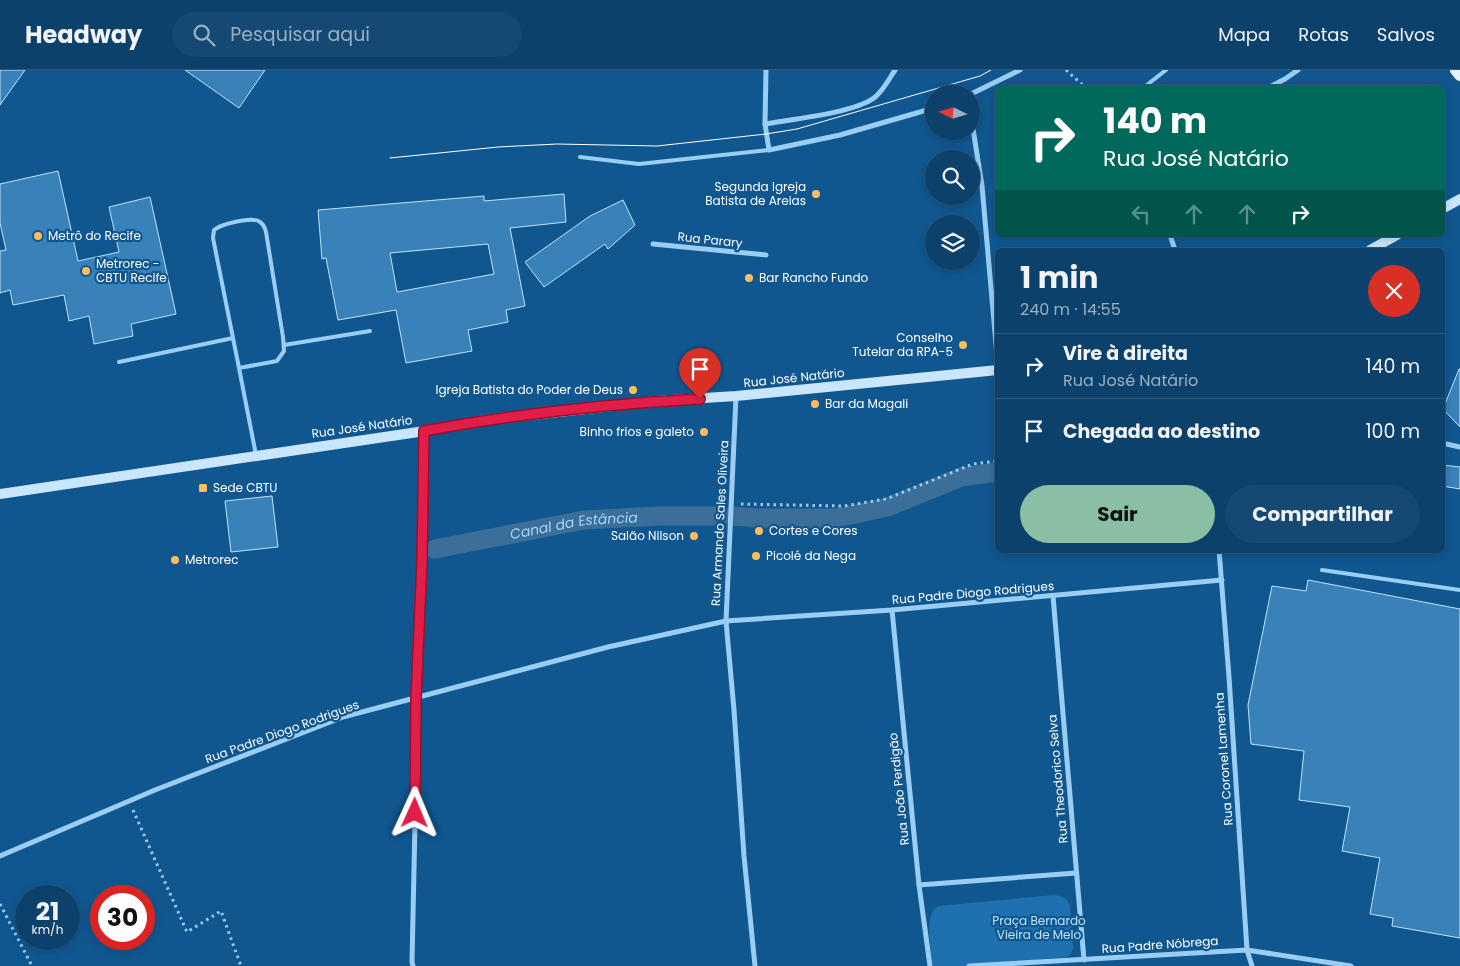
<!DOCTYPE html>
<html lang="pt">
<meta charset="utf-8">
<style>
:root{--surface:#0c416c;--page:#154872;--text:#f1f3f6;--muted:#9aafc2;--line:#2c5a7f;--accent:#8abfa5}
body{margin:0;font-family:Poppins,sans-serif;background:var(--page);color:var(--text);height:100vh;display:flex;flex-direction:column;font-size:19px;white-space:nowrap}
*{box-sizing:border-box;margin:0}
p{font-size:16px;color:var(--muted)}
.icon{flex:none;width:28px;height:28px;fill:none;stroke:currentColor;stroke-width:2;stroke-linecap:round;stroke-linejoin:round}
.map{position:relative;flex:1;overflow:hidden}
.details{position:absolute;left:995px;top:178px;width:450px;height:305px;display:flex;flex-direction:column;background:var(--surface);border-radius:8px;box-shadow:0 2px 8px #0003,0 0 0 1px var(--line)}
.details>*{flex:none}
.guide{position:absolute;left:995px;top:15px;width:450px;height:152px;border-radius:8px;box-shadow:0 2px 8px #0003,0 0 0 1px var(--line);background:#00695c;color:#fff;overflow:hidden}
.needle{width:32px;rotate:275deg}
.tools{position:absolute;left:925px;top:15px;display:grid;gap:10px}
.tools a{display:grid;place-items:center;width:55px;height:55px;border-radius:50%;background:var(--surface);box-shadow:0 2px 8px #0003,0 0 0 1px var(--line);font-size:25px}
.speed{position:absolute;left:15px;top:815px;display:flex;gap:10px;font-size:25px;font-weight:700;text-align:center}
.speed>*{display:grid;place-content:center;width:65px;height:65px;border-radius:50%;background:var(--surface);box-shadow:0 2px 8px #0003,0 0 0 1px var(--line);line-height:1}
.speed small{font-size:12px;font-weight:400}
.speed .limit{border:8px solid #d22;background:#fff;color:#111}
.pin{position:absolute;display:grid;place-items:center;width:42px;height:42px;color:#fff;margin:-51px -21px;border-radius:50% 50% 50% 0;rotate:-45deg;box-shadow:0 0 5px #0007}
.pin .icon{rotate:45deg}
.me{position:absolute;width:55px;margin:-28px;rotate:1deg;stroke-linejoin:round;filter:drop-shadow(0 0 4px #0008)}
.turn{display:flex;align-items:center;gap:18px;height:105px;padding:0 25px;font-size:22px}
.turn .icon{width:65px;height:65px;stroke-width:2.5}
.turn b{display:block;font-size:35px;line-height:42px}
.lanes{display:flex;align-items:center;height:48px;padding:0 25px;background:#0003;justify-content:center;gap:25px;direction:ltr}
.lanes .off{opacity:.35}
.round{display:grid;place-items:center;flex:none;width:52px;height:52px;border-radius:26px;background:var(--page)}
.overview{display:flex;align-items:center;justify-content:space-between;height:85px;padding:0 25px}
h1{font-size:30px;font-weight:700;line-height:38px}
.cta{display:flex;gap:10px;margin-top:auto;padding:10px 25px}
.cta a{flex:1;height:58px;border-radius:30px;background:var(--accent);color:#111;font-size:20px;font-weight:700;line-height:58px;text-align:center}
.cta a+a{background:var(--page);color:var(--text)}
ul{padding:0;list-style:none}
li{display:flex;align-items:center;gap:15px;height:65px;padding:0 25px;border-top:1px solid var(--line)}
li div{flex:1}
li b{display:block;font-size:19px}
li em{font-style:normal}
header{display:flex;align-items:center;gap:30px;box-sizing:border-box;height:70px;padding:0 25px;background:var(--surface);border-bottom:1px solid var(--line)}
header strong{font-size:24px}
nav{display:flex;gap:28px;margin-inline-start:auto;font-size:18px}
.search{width:350px;height:45px;background:var(--page);display:flex;align-items:center;gap:12px;box-sizing:border-box;padding:0 18px;border-radius:28px;color:var(--muted);font-size:19px}
.map>svg:first-child{display:block}
.green{fill:#1e70ae}
.lines{fill:none;stroke-linecap:round;stroke-linejoin:round}
.canal{stroke:#3b6f99;stroke-width:19}
.building{fill:#3881b9;stroke:#c2e4fe;fill-rule:evenodd}
.path{stroke:#9acdf3;stroke-width:3;stroke-dasharray:2.5 4;stroke-linecap:butt}
.service{stroke:#9acdf3;stroke-width:4}
.minor{stroke:#9acdf3;stroke-width:5}
.secondary{stroke:#c9e6fd;stroke-width:10}
.primary{stroke:#e6f3ff;stroke-width:12}
.tram{stroke:#fff;stroke-width:1}
.route-casing{stroke:#92132f;stroke-width:12}
.route{stroke:#e11d48;stroke-width:9}
.poi-dot{fill:#ffbd5c;stroke:#105790;stroke-width:2}
.labels{text-anchor:middle;stroke-width:4.5;stroke-linejoin:round;paint-order:stroke}
.poi-label{font-size:12px;fill:#fff;stroke:#105790;text-anchor:start}
.street-label{font-size:12px;fill:#fff;stroke:#105790}
.park-label{font-size:12px;fill:#c2e4fe;stroke:#105790}
.water-label{font-size:14px;font-style:italic;fill:#a6d6fa;stroke:#105790}
</style>
<header>
<strong>Headway</strong>
<div class="search"><svg class="icon" aria-label="search" viewBox="0 0 24 24"><circle cx="10" cy="10" r="6"/><path d="M15 15l6 6"/></svg>Pesquisar aqui</div>
<nav><a>Mapa</a><a>Rotas</a><a>Salvos</a></nav>
</header>
<div class="map">
<svg width="1460" height="896" viewBox="0 0 1460 896">
<rect width="100%" height="100%" fill="#105790"/>
<path class="green" d="M1054,825C1062,826 1068,828 1070,837L1073,878L1071,883L1067,887L966,896H934L932,892C931,876 923,846 938,836Z"/>
<g class="lines">
<g class="canal">
<path d="M732,446L756,448H837L888,437L961,407L998,402"/>
<path id="s1" d="M435,479L584,450L660,446H715"/>
</g>
</g>
<g class="building">
<path d="M0,0H25L0,35Z"/>
<path d="M185,0H265L239,38Z"/>
<path d="M58,101L78,191L119,182L109,137L150,127L176,244L131,254L133,266L94,274L89,246L69,251L64,225L13,235L10,220L0,223V181L6,180L0,153V114Z"/>
<path d="M564,124L566,152L510,158L525,236L506,240L508,252L468,260L472,281L406,293L396,240L338,250L326,188L322,189L318,140L484,126V131ZM488,174L494,204L397,222L390,183Z"/>
<path d="M623,130L635,155L608,179L605,174L544,217L525,192L590,146Z"/>
<path d="M1459,299H1460V357L1443,339Z"/>
<path d="M1442,395L1460,397V419L1442,416Z"/>
<path d="M272,426L278,477L231,482L225,431Z"/>
<path d="M1308,510L1460,539V868L1392,856L1393,848L1370,844L1380,788L1342,781L1350,737L1299,730L1304,681L1251,674L1248,635L1272,516L1306,521Z"/>
</g>
<g class="lines">
<g class="path">
<path d="M1066,0L1086,18"/>
<path d="M741,434L844,436L886,429L973,394L998,391"/>
<path d="M133,740L187,862L221,841L241,896"/>
<path d="M0,834L32,896"/>
</g>
<g class="service">
<path d="M1143,18L1166,0"/>
<path d="M580,87L639,94L769,80"/>
<path d="M284,275L370,261"/>
<path d="M119,292L233,268"/>
<path d="M239,298L277,291L284,281L283,267L266,162C265,158 263,154 260,152C253,146 221,154 214,160L213,168L239,298L256,385"/>
<path d="M1322,500L1460,520"/>
</g>
<g class="minor">
<path d="M766,0L765,54L769,80L840,65L934,38"/>
<path d="M1268,18L1285,9L1298,0"/>
<path d="M971,24L1020,0"/>
<path d="M971,46L982,116L998,297"/>
<path d="M765,54C793,49 853,43 874,28C883,21 889,9 895,0"/>
<path d="M1170,165L1175,180"/>
<path d="M653,174L766,185"/>
<path d="M736,326L726,551L734,640L744,786L755,896"/>
<path d="M1442,373L1460,377"/>
<path d="M1219,480L1229,607L1247,880L1252,896"/>
<path d="M1053,526L1084,890"/>
<path d="M892,540L919,815L930,896"/>
<path d="M0,786L155,720L343,647L608,577L726,551L892,540L1222,510"/>
<path d="M919,815L1076,803"/>
<path d="M413,896L412,892L416,706V628L422,491L425,361"/>
<path d="M969,896L1247,880L1351,896"/>
</g>
<g class="secondary">
<path d="M1442,139L1460,129"/>
<path d="M1370,180L1397,165"/>
<path d="M0,424L425,361L485,350L568,341L656,331L736,326L998,300"/>
</g>
<path class="primary" d="M1456,0L1460,5"/>
<path class="tram" d="M390,88L498,77L557,74L657,76L766,64L797,59L980,6L991,0"/>
</g>
<g class="lines">
<defs>
<path id="route" d="M415,743L416,628L422,491L424,361C515,344 608,334 700,329"/>
</defs>
<use href="#route" class="route-casing"/>
<use href="#route" class="route"/>
</g>
<g class="poi-dot">
<circle cx="816" cy="124" r="5"/>
<circle cx="38" cy="166" r="5"/>
<circle cx="86" cy="201" r="5"/>
<circle cx="749" cy="208" r="5"/>
<circle cx="963" cy="275" r="5"/>
<circle cx="633" cy="320" r="5"/>
<circle cx="815" cy="334" r="5"/>
<circle cx="704" cy="362" r="5"/>
<rect x="198" y="413" width="10" height="10" rx="2.5"/>
<circle cx="759" cy="461" r="5"/>
<circle cx="694" cy="466" r="5"/>
<circle cx="756" cy="486" r="5"/>
<circle cx="175" cy="490" r="5"/>
</g>
<g class="labels">
<g class="poi-label">
<text x="806" y="121" text-anchor="end">Segunda Igreja<tspan x="806" dy="14">Batista de Areias</tspan></text>
<text x="48" y="170">Metrô do Recife</text>
<text x="96" y="198">Metrorec -<tspan x="96" dy="14">CBTU Recife</tspan></text>
<text x="759" y="212">Bar Rancho Fundo</text>
<text x="953" y="272" text-anchor="end">Conselho<tspan x="953" dy="14">Tutelar da RPA-5</tspan></text>
<text x="623" y="324" text-anchor="end">Igreja Batista do Poder de Deus</text>
<text x="825" y="338">Bar da Magali</text>
<text x="694" y="366" text-anchor="end">Binho frios e galeto</text>
<text x="213" y="422">Sede CBTU</text>
<text x="769" y="465">Cortes e Cores</text>
<text x="684" y="470" text-anchor="end">Salão Nilson</text>
<text x="766" y="490">Picolé da Nega</text>
<text x="185" y="494">Metrorec</text>
</g>
<g class="street-label">
<text transform="translate(710 170) rotate(6)" y="4">Rua Parary</text>
<text transform="translate(794 308) rotate(-6)" y="4">Rua José Natário</text>
<text transform="translate(362 357) rotate(-8)" y="4">Rua José Natário</text>
<text transform="translate(720 453) rotate(-87)" y="4">Rua Armando Sales Oliveira</text>
<text transform="translate(973 523) rotate(-5)" y="4">Rua Padre Diogo Rodrigues</text>
<text transform="translate(282 662) rotate(-20)" y="4">Rua Padre Diogo Rodrigues</text>
<text transform="translate(1224 689) rotate(-94)" y="4">Rua Coronel Lamenha</text>
<text transform="translate(1058 709) rotate(-95)" y="4">Rua Theodorico Selva</text>
<text transform="translate(899 719) rotate(-96)" y="4">Rua João Perdigão</text>
<text transform="translate(1160 875) rotate(-4)" y="4">Rua Padre Nóbrega</text>
</g>
<g class="park-label">
<text x="1039" y="855">Praça Bernardo<tspan x="1039" dy="14">Vieira de Melo</tspan></text>
</g>
<g class="water-label">
<text dy="5" stroke="none"><textPath href="#s1" startOffset="141">Canal da Estância</textPath></text>
</g>
</g>
</svg>
<div class="tools">
<a><svg class="needle" viewBox="-14 -14 28 28"><path d="M0-13l5 13h-10z" fill="#e53935"/><path d="M0 13l5-13h-10z" fill="#9aafc2"/></svg></a>
<a><svg class="icon" aria-label="search" viewBox="0 0 24 24"><circle cx="10" cy="10" r="6"/><path d="M15 15l6 6"/></svg></a>
<a><svg class="icon" aria-label="layers" viewBox="0 0 24 24"><path d="M12 4l9 5-9 5-9-5zM3 14l9 5 9-5"/></svg></a>
</div>
<div class="speed"><div>21<small>km/h</small></div><div class="limit">30</div></div>
<div class="pin" style="left:700px;top:329px;background:#d93025"><svg class="icon" aria-label="arrive" viewBox="0 0 24 24"><path d="M6 21V4h12l-3 4 3 4H6"/></svg></div>
<svg class="me" style="left:415px;top:743px" viewBox="-20 -20 40 40"><path d="M0-17L14 15 0 8-14 15z" fill="#e11d48" stroke="#fff" stroke-width="4"/></svg>
<div class="guide">
<div class="turn"><svg class="icon" aria-label="right" viewBox="0 0 24 24"><path d="M7 20v-9h11M14 6l5 5-5 5"/></svg><div><b>140 m</b>Rua José Natário</div></div>
<div class="lanes"><svg class="icon off" aria-label="left" viewBox="0 0 24 24"><path d="M17 20v-9H6M10 6l-5 5 5 5"/></svg><svg class="icon off" aria-label="ahead" viewBox="0 0 24 24"><path d="M12 20V5M6 11l6-6 6 6"/></svg><svg class="icon off" aria-label="ahead" viewBox="0 0 24 24"><path d="M12 20V5M6 11l6-6 6 6"/></svg><svg class="icon" aria-label="right" viewBox="0 0 24 24"><path d="M7 20v-9h11M14 6l5 5-5 5"/></svg></div>
</div>
<section class="details">
<div class="overview"><div><h1>1 min</h1><p>240 m · 14:55</p></div><a class="round" style="background:#d93025;color:#fff"><svg class="icon" aria-label="close" viewBox="0 0 24 24"><path d="M6 6l12 12M18 6L6 18"/></svg></a></div>
<ul>
<li><svg class="icon" aria-label="right" viewBox="0 0 24 24"><path d="M7 20v-9h11M14 6l5 5-5 5"/></svg><div><b>Vire à direita</b><p>Rua José Natário</p></div><em>140 m</em></li>
<li><svg class="icon" aria-label="arrive" viewBox="0 0 24 24"><path d="M6 21V4h12l-3 4 3 4H6"/></svg><div><b>Chegada ao destino</b></div><em>100 m</em></li>
</ul>
<div class="cta"><a>Sair</a><a>Compartilhar</a></div>
</section>
</div>
